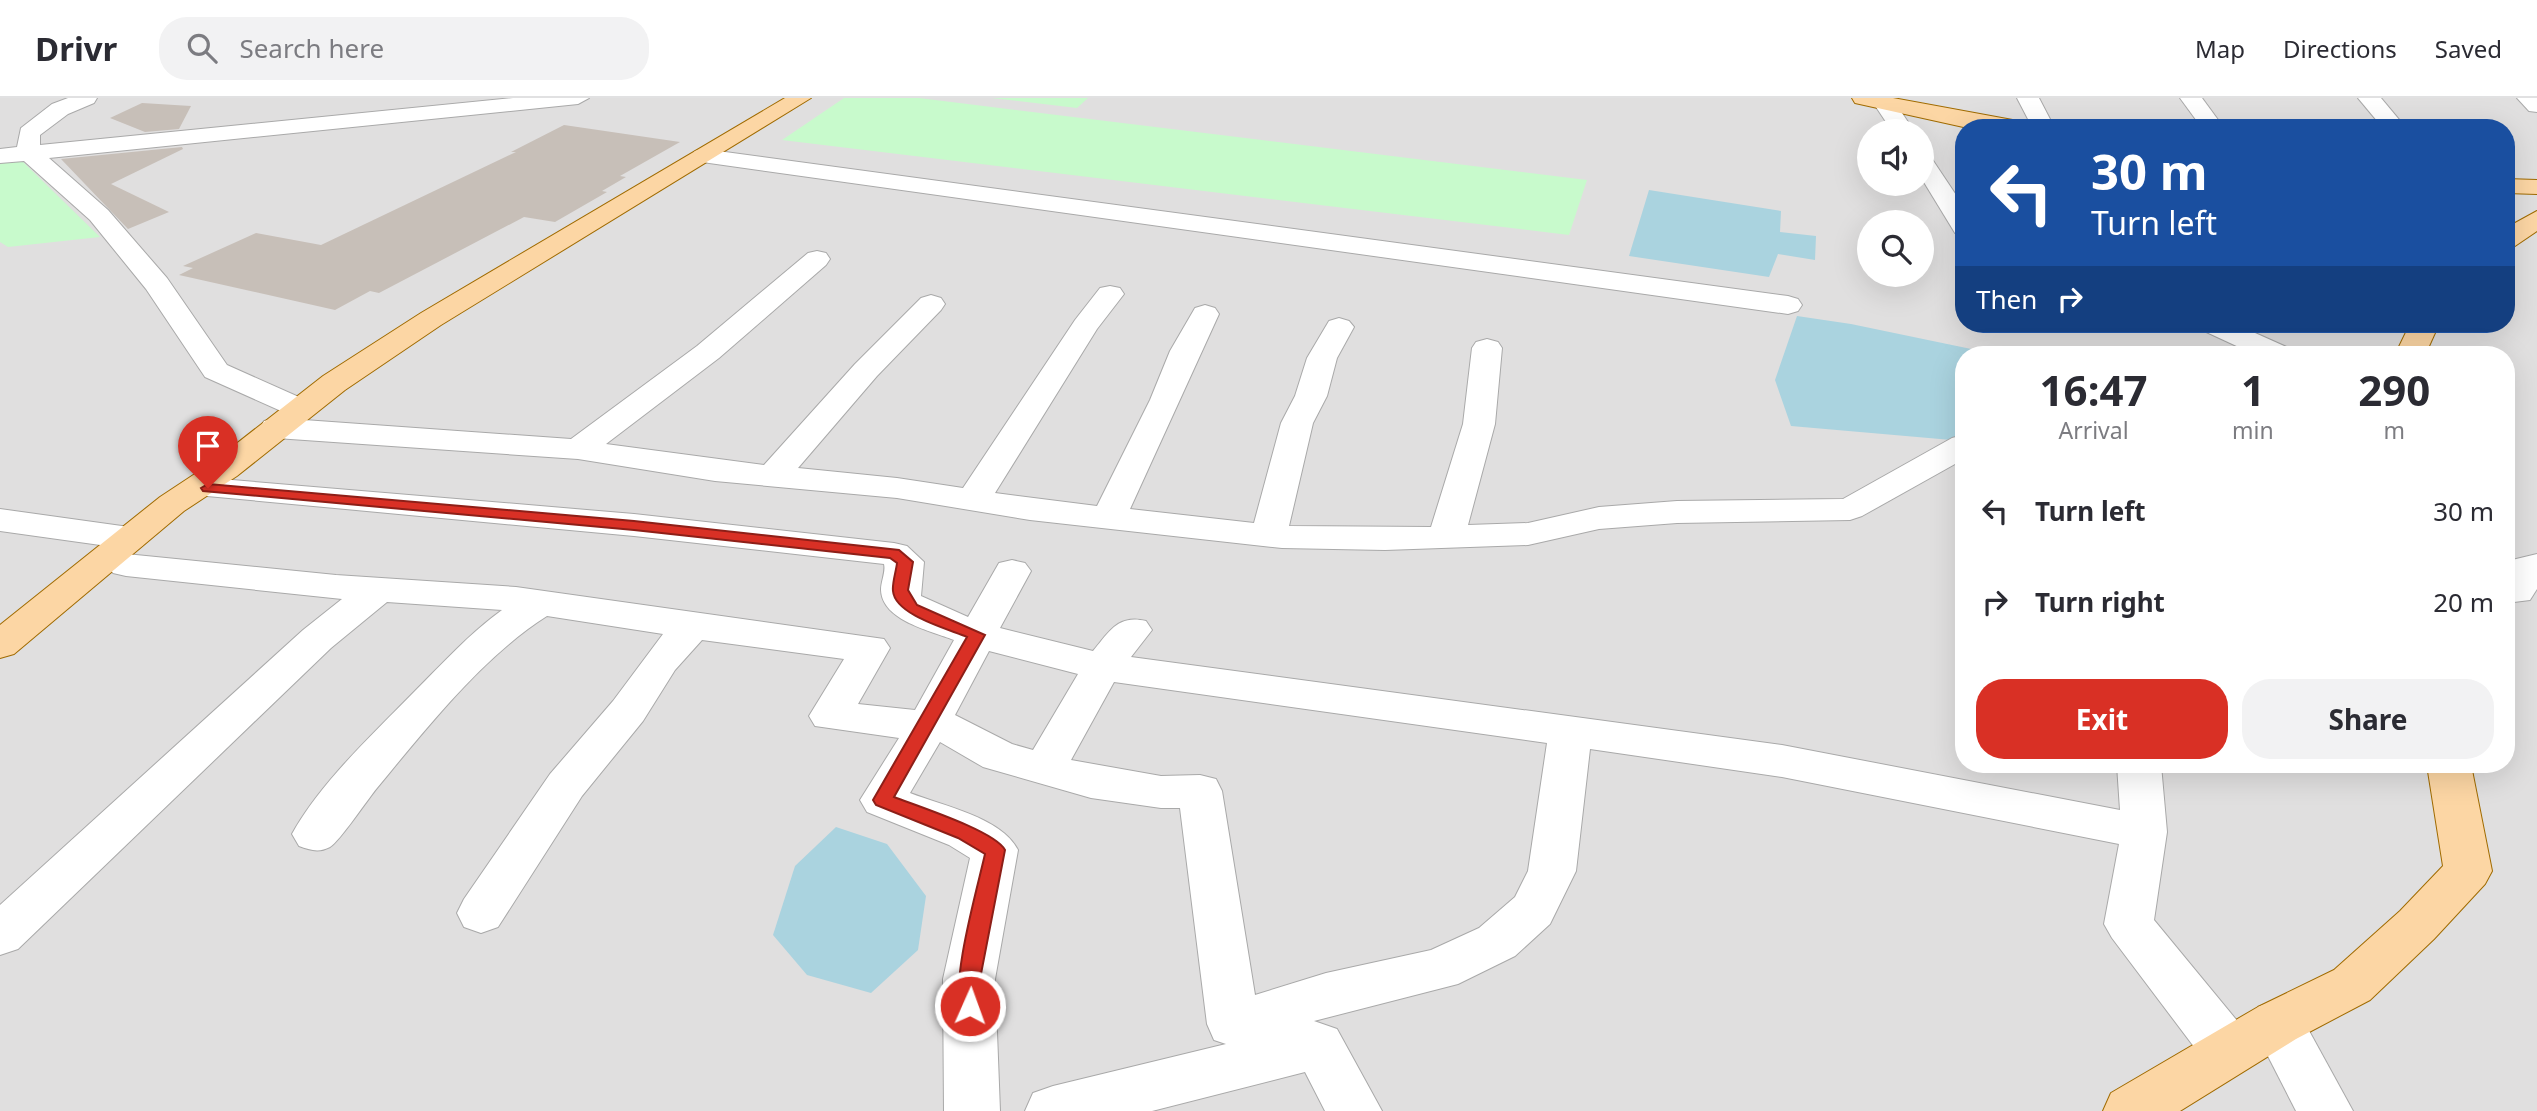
<!DOCTYPE html>
<style>
:root{--surface:#fff;--page:#f2f2f3;--text:#2b2b33;--muted:#7c7c81;--line:#e1e1e2;--accent:#d93025}
body{margin:0;font-family:"Noto Sans",sans-serif;background:var(--page);color:var(--text);height:100vh;display:flex;flex-direction:column;font-size:26px;white-space:nowrap}
*{box-sizing:border-box;margin:0}
p{font-size:23px;color:var(--muted)}
.icon{flex:none;width:38px;height:38px;fill:none;stroke:currentColor;stroke-width:2;stroke-linecap:round;stroke-linejoin:round}
.map{position:relative;flex:1;overflow:hidden}
.details{position:absolute;left:1955px;top:248px;width:560px;height:427px;display:flex;flex-direction:column;background:var(--surface);border-radius:28px;box-shadow:0 7px 28px #0002}
.details>*{flex:none}
.hud{position:absolute;left:1955px;top:21px;width:560px;height:214px;border-radius:28px;box-shadow:0 7px 28px #0002;background:#1a4fa0;color:#fff;overflow:hidden}
.fabs{position:absolute;left:1857px;top:21px;display:grid;gap:14px}
.fabs a{display:grid;place-items:center;width:77px;height:77px;border-radius:50%;background:var(--surface);box-shadow:0 7px 28px #0002;font-size:35px}
.pin{position:absolute;display:grid;place-items:center;width:60px;height:60px;color:#fff;margin:-72px -30px;border-radius:50% 50% 50% 0;rotate:-45deg;box-shadow:0 0 7px #0007}
.pin .icon{rotate:45deg}
.me{position:absolute;width:77px;margin:-38px;rotate:2deg;stroke-linejoin:round;filter:drop-shadow(0 0 5px #0008)}
.turn{display:flex;align-items:center;gap:24px;height:147px;padding:0 21px;font-size:32px}
.turn .icon{width:91px;height:91px;stroke-width:2.5}
.turn b{display:block;font-size:49px;line-height:60px}
.then{display:flex;align-items:center;height:66px;padding:0 21px;background:#0003;gap:14px;font-size:26px}
.eta{display:flex;justify-content:space-evenly;align-items:center;height:119px;text-align:center}
.eta b{font-size:42px;font-weight:700;line-height:49px}
.primary-button{display:flex;gap:14px;margin-top:auto;padding:14px 21px}
.primary-button a{flex:1;height:80px;border-radius:28px;background:var(--accent);color:#fff;font-size:28px;font-weight:700;line-height:80px;text-align:center}
.primary-button a+a{background:var(--page);color:var(--text)}
ul{padding:0;list-style:none}
li{display:flex;align-items:center;gap:21px;height:91px;padding:0 21px}
li div{flex:1}
li b{display:block;font-size:26px}
li em{font-style:normal}
header{display:flex;align-items:center;gap:42px;box-sizing:border-box;height:98px;padding:0 35px;background:var(--surface);border-bottom:2px solid var(--line)}
header strong{font-size:33px}
nav{display:flex;gap:38px;margin-inline-start:auto;font-size:24px}
.search{width:490px;height:63px;background:var(--page);display:flex;align-items:center;gap:18px;box-sizing:border-box;padding:0 24px;border-radius:28px;color:var(--muted);font-size:26px}
.map>svg:first-child{display:block}
.residential{fill:#e0dfdf;fill-rule:evenodd}
.park{fill:#c8facc}
.water{fill:#aad3df}
.building{fill:#c7bfb8}
.lines{fill:none;stroke-linecap:round;stroke-linejoin:round}
.minor-casing{stroke:#a9a9a9;stroke-width:2}
.major-casing{stroke:#a06b00;stroke-width:2}
.minor{fill:#fff;fill-rule:evenodd}
.major{fill:#fcd6a4;fill-rule:evenodd}
.route{fill:#d93025;stroke:#8d1f18;stroke-width:2}
</style>
<header>
<strong>Drivr</strong>
<div class="search"><svg class="icon" aria-label="search" viewBox="0 0 24 24"><circle cx="10" cy="10" r="6"/><path d="M15 15l6 6"/></svg>Search here</div>
<nav><a>Map</a><a>Directions</a><a>Saved</a></nav>
</header>
<div class="map">
<svg width="2537" height="1013" viewBox="0 0 2537 1013">
<rect width="100%" height="100%" fill="#f2efe9"/>
<path class="residential" d="M0,0H2537V1013H0ZM1964,30H2506V226H1964ZM1869,33H1922V86H1869ZM1869,124H1922V177H1869ZM1964,257H2506V667H1964Z"/>
<g class="park">
<path d="M844,0H919L1587,82L1569,137L782,42Z"/>
<path d="M992,0H1088L1077,10Z"/>
<path d="M19,60L100,139L8,149L0,144V63Z"/>
</g>
<g class="water">
<path d="M1649,92L1781,113L1780,134L1816,138L1815,162L1778,156L1769,179L1629,158Z"/>
<path d="M1797,218L1851,226L1976,252L1985,257H1964L1963,343L1791,328L1775,282Z"/>
<path d="M836,729L887,746L926,798L918,852L871,895L807,877L773,837L795,768Z"/>
</g>
<g class="building">
<path d="M142,5L191,8L179,31L145,34L110,20Z"/>
<path d="M564,27L680,44L620,78L626,79L602,93L607,94L555,124L524,119L379,195L370,193L335,212L179,177L193,170L183,168L256,135L321,147L516,54H511Z"/>
<path d="M182,49L183,51L111,86L169,114L128,131L61,61Z"/>
</g>
<g class="lines">
<defs>
<g id="minor">
<path d="M68,0H97L94,5L68,16L40,37V47L513,0H589L578,6L49,60L108,112L167,180L227,267L310,304L315,311L310,318L299,321L205,279L146,191L90,122L24,63L0,65V51L17,49L21,30L52,6Z"/>
<path d="M1870,0H1892L1914,33H1892Z"/>
<path d="M2017,0H2039L2051,23L2046,30H2024L2029,23Z"/>
<path d="M2180,0H2202L2224,30H2202Z"/>
<path d="M2358,0H2381L2406,30H2383Z"/>
<path d="M2517,0H2537V14L2529,13Z"/>
<path d="M703,51L1788,198L1798,201L1802,207L1798,213L1788,216L695,63L691,58L695,53Z"/>
<path d="M1922,56L1930,58L1964,109V138L1955,135L1922,81Z"/>
<path d="M817,153L826,155L830,161L826,167L719,260L606,346L764,367L855,266L921,200L931,197L941,200L945,206L941,212L877,278L798,370L897,380L963,390L1075,222L1100,190L1110,188L1120,190L1124,196L1097,231L995,395L1097,408L1150,302L1170,253L1195,210L1205,207L1215,210L1219,216L1130,411L1254,425L1281,325L1295,298L1307,260L1329,223L1339,220L1349,223L1354,229L1337,260L1327,298L1313,325L1289,428L1431,429L1463,326L1472,250L1476,244L1487,241L1498,244L1502,250L1495,326L1468,427L1528,425L1599,409L1677,403L1843,401L1952,340L1964,337V361L1862,418L1850,422L1677,425L1599,431L1528,447L1385,452L1282,450L1030,422L897,400L715,383L578,361L276,340L264,337L260,330L264,323L276,320L571,341L697,248L808,155Z"/>
<path d="M2197,226H2235L2291,251L2295,257H2256L2202,232Z"/>
<path d="M208,380L634,416L894,445L907,448L924,464L921,498L968,519L999,465L1012,462L1025,465L1031,473L1000,530L1093,553C1109,534 1118,516 1146,523L1152,532L1131,559L1782,647L2120,712L2117,667H2161L2167,734L2154,822L2248,936L2256,953L2248,970L2229,976L2210,970L2112,840L2104,826L2119,746L1782,679L1590,651L1576,773L1550,826L1515,858L1458,886L1314,923L1337,931L1382,1013H1325L1305,974L1152,1013H1025L1033,995L1053,988L1226,946L1214,942L1207,926L1180,710H1161L1091,700L983,669L940,644L910,695C943,708 1001,719 1018,752L995,881L1000,1013H944L943,881L970,760L949,747L867,714L860,702L899,640L815,628L809,618L844,561L702,542L675,572L643,623L582,698L498,829L481,835L464,829L457,815L464,801L550,676L613,603L663,536L547,518C482,559 425,632 377,690C367,702 340,743 330,749C319,755 310,752 299,748L292,736C320,685 374,635 415,593C443,565 470,535 502,512L387,504L331,550L18,851L0,857V807L303,532L342,501L126,478L113,475L107,467L113,459L126,456L336,477L516,489L884,541L890,550L858,606L915,612L954,542C932,533 882,523 881,492C881,483 886,474 884,466L634,438L196,397L191,390L196,383ZM989,553L1078,576L1033,652L1012,646L955,617ZM1114,584L1547,645L1528,773L1515,799L1479,830L1431,852L1326,875L1255,897L1222,693L1216,681L1200,677L1161,678L1071,662Z"/>
<path d="M0,411L129,429L142,432L147,440L142,448L129,451L0,433Z"/>
<path d="M2537,456V491L2530,502L2506,505V471L2512,462Z"/>
<path d="M2277,902L2296,909L2353,1013H2296L2251,925L2258,909Z"/>
</g>
<g id="major">
<path d="M785,0H811L441,227L345,292L237,378L184,413L14,556L0,560V527L160,399L213,364L323,278L421,215Z"/>
<path d="M1852,0H1893L2018,23L2029,30H1968L1855,5Z"/>
<path d="M2506,81L2537,82V96L2506,95Z"/>
<path d="M2537,113V133L2515,148L2506,150V130Z"/>
<path d="M2410,226H2439L2425,257H2395Z"/>
<path d="M2427,667H2471L2492,773L2485,786L2434,841L2370,902L2296,941L2180,1013H2103L2111,995L2258,909L2334,872L2400,813L2443,768Z"/>
</g>
</defs>
<use href="#minor" class="minor-casing"/>
<use href="#major" class="major-casing"/>
<use href="#minor" class="minor"/>
<use href="#major" class="major"/>
</g>
<path class="route" d="M208,386L634,423L899,452L913,464L908,492L917,507L985,537L894,699C917,708 995,733 1005,752L980,881V908L977,914L970,917L962,914C949,888 978,788 985,756L958,740L876,707L873,702L967,539C948,531 895,517 893,493C892,485 896,474 897,465L890,460L634,432L203,393L201,390Z"/>
</svg>
<div class="fabs">
<a><svg class="icon" aria-label="sound" viewBox="0 0 24 24"><path d="M4 9h4l5-4v14l-5-4H4zM17 9q2 3 0 6"/></svg></a>
<a><svg class="icon" aria-label="search" viewBox="0 0 24 24"><circle cx="10" cy="10" r="6"/><path d="M15 15l6 6"/></svg></a>
</div>
<div class="pin" style="left:208px;top:390px;background:#d93025"><svg class="icon" aria-label="arrive" viewBox="0 0 24 24"><path d="M6 21V4h12l-3 4 3 4H6"/></svg></div>
<svg class="me" style="left:970px;top:908px" viewBox="-20 -20 40 40"><circle r="17" fill="#d93025" stroke="#fff" stroke-width="3"/><path d="M0-11L8 9 0 5-8 9z" fill="#fff"/></svg>
<div class="hud">
<div class="turn"><svg class="icon" aria-label="left" viewBox="0 0 24 24"><path d="M17 20v-9H6M10 6l-5 5 5 5"/></svg><div><b>30 m</b>Turn left</div></div>
<div class="then">Then<svg class="icon" aria-label="right" viewBox="0 0 24 24"><path d="M7 20v-9h11M14 6l5 5-5 5"/></svg></div>
</div>
<section class="details">
<div class="eta">
<div><b>16:47</b><p>Arrival</p></div>
<div><b>1</b><p>min</p></div>
<div><b>290</b><p>m</p></div>
</div>
<ul>
<li><svg class="icon" aria-label="left" viewBox="0 0 24 24"><path d="M17 20v-9H6M10 6l-5 5 5 5"/></svg><div><b>Turn left</b></div><em>30 m</em></li>
<li><svg class="icon" aria-label="right" viewBox="0 0 24 24"><path d="M7 20v-9h11M14 6l5 5-5 5"/></svg><div><b>Turn right</b></div><em>20 m</em></li>
</ul>
<div class="primary-button"><a>Exit</a><a>Share</a></div>
</section>
</div>
